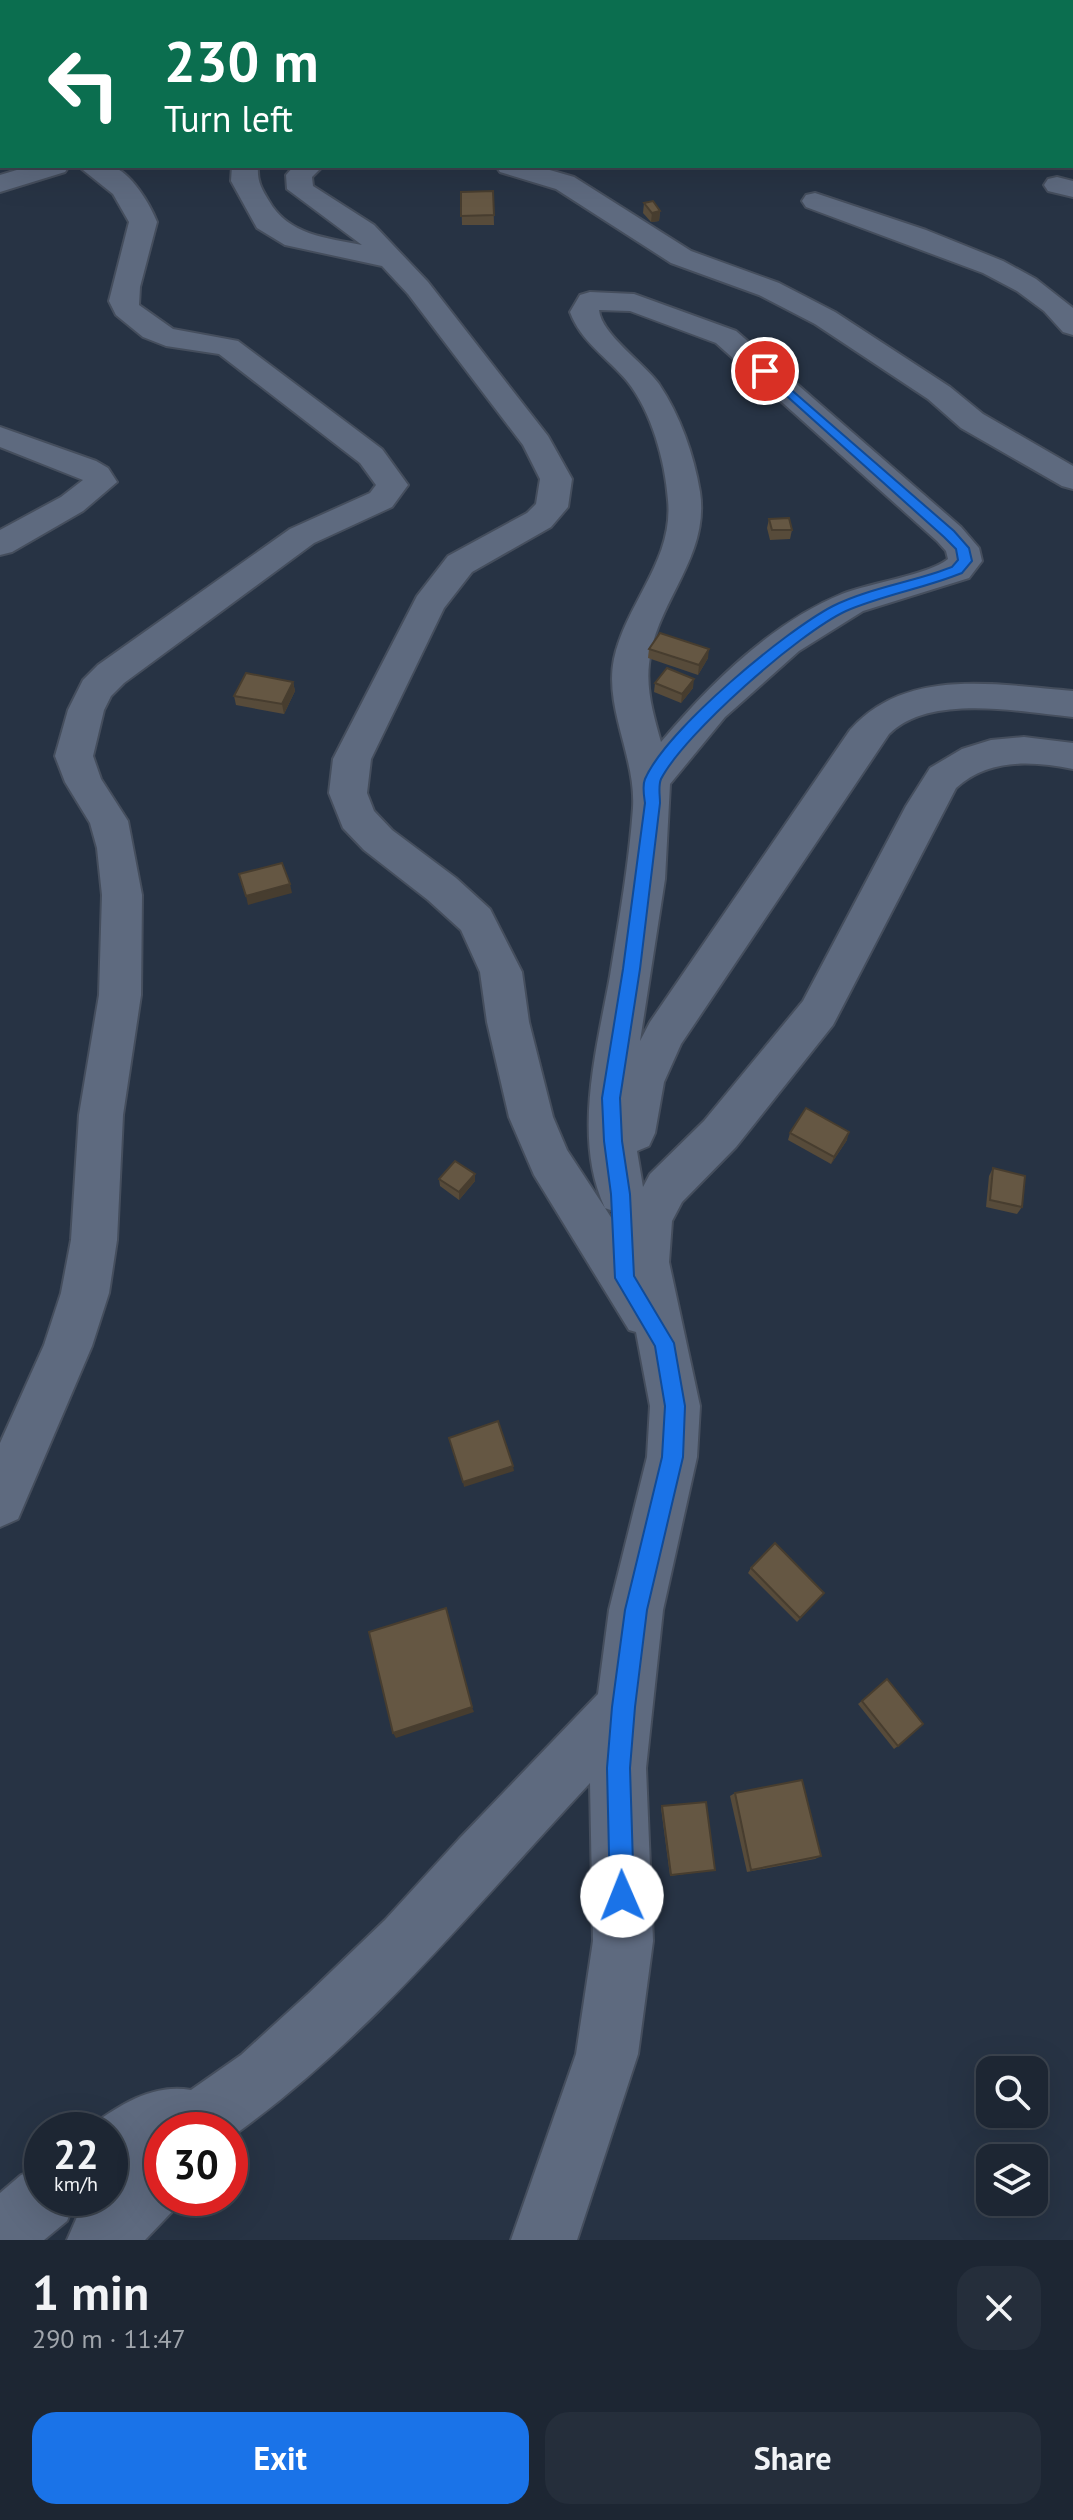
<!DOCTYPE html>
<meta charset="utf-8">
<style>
:root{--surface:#1d2633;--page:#252e3b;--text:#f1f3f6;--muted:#a0a5ac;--line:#3b434e;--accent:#1a73e8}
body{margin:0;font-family:"PT Sans",sans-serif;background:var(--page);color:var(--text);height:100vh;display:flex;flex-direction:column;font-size:30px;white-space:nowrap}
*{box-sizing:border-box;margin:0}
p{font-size:26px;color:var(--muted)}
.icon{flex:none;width:44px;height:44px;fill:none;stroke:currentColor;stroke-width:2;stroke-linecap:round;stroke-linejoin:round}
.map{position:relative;height:2240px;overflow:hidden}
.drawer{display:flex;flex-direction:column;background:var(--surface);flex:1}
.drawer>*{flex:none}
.top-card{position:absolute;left:0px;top:0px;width:1074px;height:168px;box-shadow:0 8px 32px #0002,0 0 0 2px var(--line);background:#0b6e4f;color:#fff;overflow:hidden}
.fabs{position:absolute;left:976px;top:2056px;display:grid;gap:16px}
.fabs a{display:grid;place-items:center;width:72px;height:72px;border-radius:16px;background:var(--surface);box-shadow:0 8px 32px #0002,0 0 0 2px var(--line);font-size:40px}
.speed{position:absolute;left:24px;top:2112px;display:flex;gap:16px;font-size:40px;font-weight:700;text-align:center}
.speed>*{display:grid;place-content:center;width:104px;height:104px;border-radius:50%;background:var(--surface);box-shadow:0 8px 32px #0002,0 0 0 2px var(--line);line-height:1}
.speed small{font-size:20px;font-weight:400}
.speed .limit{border:12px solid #d22;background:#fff;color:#111}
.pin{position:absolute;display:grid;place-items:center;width:68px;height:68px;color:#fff;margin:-34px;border:4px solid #fff;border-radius:50%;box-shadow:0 2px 8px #0007}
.me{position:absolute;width:88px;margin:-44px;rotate:359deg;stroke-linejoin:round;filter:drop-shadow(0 0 6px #0008)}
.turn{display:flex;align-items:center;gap:28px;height:168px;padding:0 32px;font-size:36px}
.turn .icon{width:104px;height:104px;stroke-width:2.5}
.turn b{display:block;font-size:56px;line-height:68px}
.round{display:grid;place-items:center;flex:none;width:84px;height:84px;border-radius:24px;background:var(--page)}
.head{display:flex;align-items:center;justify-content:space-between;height:136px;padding:0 32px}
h1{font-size:48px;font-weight:800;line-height:60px}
.action{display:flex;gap:16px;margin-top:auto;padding:16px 32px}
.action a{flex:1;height:92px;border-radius:24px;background:var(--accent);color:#fff;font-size:32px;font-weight:800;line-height:92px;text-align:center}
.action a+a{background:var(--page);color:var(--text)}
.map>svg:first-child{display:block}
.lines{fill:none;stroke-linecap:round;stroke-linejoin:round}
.minor-casing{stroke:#454e5d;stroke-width:4}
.minor{fill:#5e6a7f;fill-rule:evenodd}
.wall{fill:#574b3a}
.shaded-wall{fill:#473d2f}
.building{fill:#655743;stroke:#473d2f;stroke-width:2}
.route{fill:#1a73e8;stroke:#114b97;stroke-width:2}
</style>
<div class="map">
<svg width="1073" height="2240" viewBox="0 0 1073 2240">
<rect width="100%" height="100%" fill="#273344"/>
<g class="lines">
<defs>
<g id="minor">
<path d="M688,0H714L715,2H689Z"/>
<rect x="1072" y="108" width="1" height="16"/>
<path d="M30,166H69L65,172L0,192V175Z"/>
<path d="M78,166C88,166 102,163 111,166C131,172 150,204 157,222L140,287L139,305L173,329L238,341L382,449L408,485L392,507L314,543L124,683L111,696L104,710L93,756L101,779L128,821L142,895L141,995L123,1115L117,1240L109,1293L92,1346L18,1519L0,1527V1443L44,1345L61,1293L71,1240L79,1115L99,995L102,895L97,848L90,823L65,782L55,756L68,710L83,680L98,665L290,529L370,493L376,485L360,463L219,354L166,346L143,337L116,315L109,301L129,222L113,194Z"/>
<path d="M232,166H258C257,181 261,188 269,201C288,235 327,238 362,245L287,189L286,175L294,166H323L312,177L313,186L374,225L428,282L548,436L572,479L568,507L551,527L472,572L444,608L371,759L367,793L374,811L392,830L456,878L490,909L522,972L529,1022L553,1117L567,1150L605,1208C572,1138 597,1048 610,976C619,920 629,864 633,808C636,757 604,708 614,659C626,603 674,560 668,500C665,461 652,412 627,381C607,357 581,342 570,312L580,295L590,292L634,294L736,331L961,527L979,548L982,561L969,578L863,611L799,651L725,717L670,784L665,879L640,1041L650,1022L850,730C906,666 998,685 1073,691V717C1021,712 930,693 889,734L681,1044L664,1082L655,1133L649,1146L637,1151L643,1187L650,1174L704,1121L803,1001L906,806L930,768L962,749L991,740L1024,737L1073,743V769C1032,761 989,758 956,788L833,1025L736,1147L682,1202L672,1221L669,1262L700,1406L697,1457L663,1610L646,1768L653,1941L638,2054L577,2240H511L576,2054L593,1941L590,1783C475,1906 368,2040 230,2138V2130H162V2198H185L145,2240H67L77,2217L96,2198H110V2184L114,2180L110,2182V2130H87L88,2128C118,2106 152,2083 191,2090L241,2055L309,1993L385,1920L459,1839L598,1694L609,1610L647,1457L650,1406L636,1332L629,1330L534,1175L509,1117L487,1022L480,972L461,930L428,900L364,850L343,828L329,793L333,759L417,596L448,556L527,513L536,504L540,479L523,445L408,294L382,266L285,245L257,228L231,181ZM599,310L630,311L716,343L937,541L946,551L948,559C928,575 870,583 842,594C771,623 710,684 661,742C654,717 646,691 649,664C655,602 710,558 700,492C694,455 680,415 659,384C644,363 601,334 599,310ZM605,1208L621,1214L630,1211L625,1239Z"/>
<path d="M496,166H536L574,177L691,251L779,283L835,312L950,387L983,414L1073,466V489L1062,486L961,428L928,399L815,324L759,295L671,263L556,189L500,172Z"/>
<path d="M1057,177L1073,181V197L1048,191L1044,185L1048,179Z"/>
<path d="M815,193L926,230L1003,261L1036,279L1073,308V335L1063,332L1044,311L1017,291L983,273L806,207L802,201L806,195Z"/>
<path d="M0,427L96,461L108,468L117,482L83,511L12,552L0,555V530L61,497L83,480L0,447Z"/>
<path d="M42,2167V2198H76L67,2221L44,2240H0V2193L21,2175Z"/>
</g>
</defs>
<use href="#minor" class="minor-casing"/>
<use href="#minor" class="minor"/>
</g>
<g class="wall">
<path d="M383,0H402V2Z"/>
<path d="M493,191L494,225H462L461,192Z"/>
<path d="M644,203L660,211L659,221L651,222L643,213Z"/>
<path d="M769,519L792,530L790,539L770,540L767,528Z"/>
<path d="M649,649L708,658L698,675L648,658Z"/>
<path d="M293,682L295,691L284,714L236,705L234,696Z"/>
<path d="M655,683L693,688L681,703L654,692Z"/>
<path d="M790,1133L847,1140L831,1164L788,1140Z"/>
<path d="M993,1168L1022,1207L1017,1214L986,1207L989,1176Z"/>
<path d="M475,1174V1181L459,1200L440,1186L439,1179Z"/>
<path d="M751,1568L824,1593L797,1622L748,1573Z"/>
<path d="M887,1679L898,1746L894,1749L858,1704Z"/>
<path d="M735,1793L821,1856L815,1859L747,1872L730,1796Z"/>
<path d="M662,1806L715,1870L670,1876L661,1808Z"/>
</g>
<g class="shaded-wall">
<path d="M660,211L659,221L651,222L652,213Z"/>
<path d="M709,649L708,658L698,675L699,665Z"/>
<path d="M694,679L693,688L681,703L682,694Z"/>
<path d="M293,682L295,691L284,714L282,704Z"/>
<path d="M290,884L292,893L248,905L246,896Z"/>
<path d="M849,1132L847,1140L831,1164L834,1157Z"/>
<path d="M475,1174V1181L459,1200V1192Z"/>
<path d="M513,1466L514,1471L464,1487L463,1482Z"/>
<path d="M472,1707L474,1712L396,1738L393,1733Z"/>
</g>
<g class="building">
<path d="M34,0H49L53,2H29Z"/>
<path d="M493,191L494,215L461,216V192Z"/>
<path d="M653,201L660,211L652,213L644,203Z"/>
<path d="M789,518L792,530H772L769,519Z"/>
<path d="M660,633L709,649L699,665L649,649Z"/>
<path d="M667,668L694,679L682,694L655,683Z"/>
<path d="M246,673L293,682L282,704L234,696Z"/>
<path d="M282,863L290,884L246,896L239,874Z"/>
<path d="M806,1108L849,1132L834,1157L790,1133Z"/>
<path d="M455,1161L475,1174L459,1192L439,1179Z"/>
<path d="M993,1168L1025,1176L1022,1207L990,1200Z"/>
<path d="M498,1421L513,1466L463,1482L449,1438Z"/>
<path d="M775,1543L824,1593L800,1618L751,1568Z"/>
<path d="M446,1608L472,1707L393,1733L369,1632Z"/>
<path d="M887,1679L923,1724L898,1746L862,1701Z"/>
<path d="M802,1780L821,1856L751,1870L735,1793Z"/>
<path d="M706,1802L715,1870L671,1875L662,1806Z"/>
</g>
<path class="route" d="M765,367L954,531L969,548L972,561L962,573C925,588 883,595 846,611C799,633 685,733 661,779C658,786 660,795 660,803L640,969L620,1098L622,1141L630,1194L634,1276L674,1343L685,1406L683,1457L647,1610L635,1707L630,1768L634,1896L631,1905L622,1908L614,1905L610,1896L607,1768L612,1707L625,1610L662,1457L665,1406L655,1346L615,1278L611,1194L604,1141L602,1098L623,969L645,803C644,796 642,786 645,779C667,729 785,631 833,606C865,590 905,583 938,572L952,567L958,560L956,549L944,537L761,373L759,371Z"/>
</svg>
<div class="fabs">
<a><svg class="icon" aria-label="search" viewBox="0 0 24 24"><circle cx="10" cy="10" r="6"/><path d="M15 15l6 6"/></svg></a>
<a><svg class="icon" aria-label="layers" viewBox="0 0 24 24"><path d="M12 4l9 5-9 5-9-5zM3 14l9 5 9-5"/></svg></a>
</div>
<div class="speed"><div>22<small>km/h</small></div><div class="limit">30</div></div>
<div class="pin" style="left:765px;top:371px;background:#d93025"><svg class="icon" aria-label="arrive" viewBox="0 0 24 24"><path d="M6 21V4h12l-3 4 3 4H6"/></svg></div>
<svg class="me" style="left:622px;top:1896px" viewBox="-20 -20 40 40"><circle r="19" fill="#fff"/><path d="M0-13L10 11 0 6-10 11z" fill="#1a73e8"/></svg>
<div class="top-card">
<div class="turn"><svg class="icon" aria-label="left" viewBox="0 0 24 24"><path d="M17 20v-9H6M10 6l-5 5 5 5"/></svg><div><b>230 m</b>Turn left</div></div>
</div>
</div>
<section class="drawer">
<div class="head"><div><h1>1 min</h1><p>290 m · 11:47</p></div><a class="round"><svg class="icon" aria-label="close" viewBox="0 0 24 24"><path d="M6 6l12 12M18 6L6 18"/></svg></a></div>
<div class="action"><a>Exit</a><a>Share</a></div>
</section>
